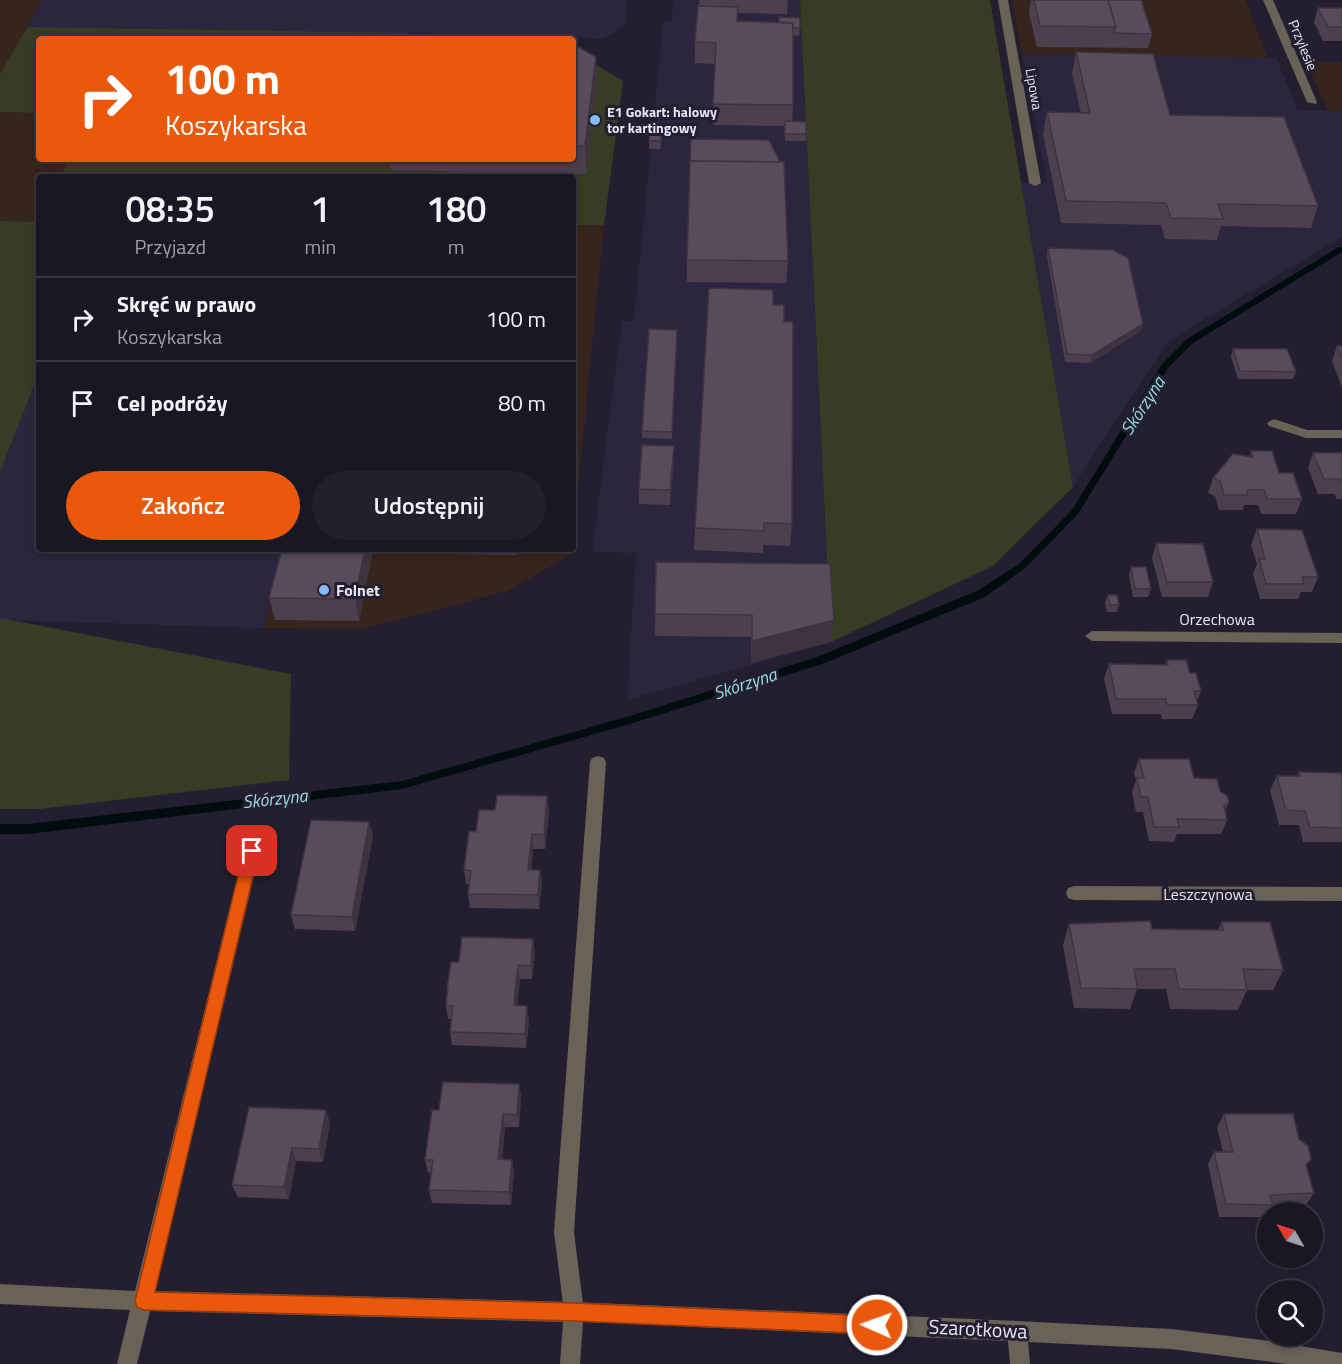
<!DOCTYPE html>
<html lang="pl">
<meta charset="utf-8">
<style>
:root{--surface:#1a1724;--page:#23202c;--text:#f1f3f6;--muted:#9f9fa6;--line:#383641;--accent:#ea580c}
body{margin:0;font-family:"Titillium Web",sans-serif;background:var(--page);color:var(--text);height:100vh;display:flex;flex-direction:column;font-size:22px;white-space:nowrap}
*{box-sizing:border-box;margin:0}
p{font-size:20px;color:var(--muted)}
.icon{flex:none;width:33px;height:33px;fill:none;stroke:currentColor;stroke-width:2;stroke-linecap:round;stroke-linejoin:round}
.map{position:relative;flex:1;overflow:hidden}
.drawer{position:absolute;left:36px;top:174px;width:540px;height:378px;display:flex;flex-direction:column;background:var(--surface);border-radius:6px;box-shadow:0 3px 9px #0003,0 0 0 2px var(--line)}
.drawer>*{flex:none}
.top-card{position:absolute;left:36px;top:36px;width:540px;height:126px;border-radius:6px;box-shadow:0 3px 9px #0003,0 0 0 2px var(--line);background:#ea580c;color:#fff;overflow:hidden}
.needle{width:39px;rotate:309deg}
.buttons{position:absolute;left:1257px;top:1202px;display:grid;gap:12px}
.buttons a{display:grid;place-items:center;width:66px;height:66px;border-radius:50%;background:var(--surface);box-shadow:0 3px 9px #0003,0 0 0 2px var(--line);font-size:30px}
.pin{position:absolute;display:grid;place-items:center;width:51px;height:51px;color:#fff;margin:-26px;border-radius:12px;box-shadow:0 3px 9px #0006}
.me{position:absolute;width:66px;margin:-33px;rotate:272deg;stroke-linejoin:round;filter:drop-shadow(0 0 4px #0008)}
.turn{display:flex;align-items:center;gap:21px;height:126px;padding:0 30px;font-size:27px}
.turn .icon{width:78px;height:78px;stroke-width:2.5}
.turn b{display:block;font-size:42px;line-height:51px}
.eta{display:flex;justify-content:space-evenly;align-items:center;height:102px;text-align:center}
.eta b{font-size:36px;font-weight:600;line-height:42px}
.button{display:flex;gap:12px;margin-top:auto;padding:12px 30px}
.button a{flex:1;height:69px;border-radius:36px;background:var(--accent);color:#fff;font-size:24px;font-weight:600;line-height:69px;text-align:center}
.button a+a{background:var(--page);color:var(--text)}
ul{padding:0;list-style:none}
li{display:flex;align-items:center;gap:18px;height:84px;padding:0 30px;border-top:2px solid var(--line)}
li div{flex:1}
li b{display:block;font-size:22px}
li em{font-style:normal}
.map>svg:first-child{display:block}
.commercial{fill:#36251c}
.built{fill:#2b253d}
.green{fill:#383c25}
.lines{fill:none;stroke-linecap:round;stroke-linejoin:round}
.stream{fill:#000c0d;fill-rule:evenodd}
.service{fill:#686257;fill-rule:evenodd}
.minor{fill:#686257;fill-rule:evenodd}
.wall{fill:#4c404f}
.shaded-wall{fill:#3e3440}
.building{fill:#584b5c;stroke:#3e3440;stroke-width:1.5}
.route{fill:#ea580c;stroke:#983908;stroke-width:1.5}
.poi-dot{fill:#86bbfb;stroke:#231f30;stroke-width:2}
.labels{text-anchor:middle;stroke-width:6;stroke-linejoin:round;paint-order:stroke}
.far-street-label{font-size:14px;fill:#e8e6f2;stroke:#231f30}
.far-poi-label{font-size:14px;font-weight:bold;fill:#e8e6f2;stroke:#231f30;text-anchor:start}
.poi-label{font-size:16px;font-weight:bold;fill:#e8e6f2;stroke:#231f30;text-anchor:start}
.street-label{font-size:16px;fill:#e8e6f2;stroke:#231f30}
.water-label{font-size:18px;font-style:italic;fill:#97dee1;stroke:#231f30}
.near-street-label{font-size:20px;fill:#e8e6f2;stroke:#231f30}
</style>
<div class="map">
<svg width="1342" height="1364" viewBox="0 0 1342 1364">
<rect width="100%" height="100%" fill="#231f30"/>
<g class="commercial">
<path d="M0,0H42L0,74Z"/>
<path d="M1012,0H1245L1268,58L1022,54Z"/>
<path d="M1306,62H1342V111H1328Z"/>
<path d="M0,112L39,113V159H76L63,171L69,174L68,177H39V222L0,221Z"/>
<path d="M573,225H604L573,540Z"/>
<path d="M284,549H572V554L507,591L418,615L360,629L264,628Z"/>
</g>
<g class="built">
<path d="M42,0H627L624,27L602,39L560,36L27,27Z"/>
<path d="M673,0H800L831,642L627,700L636,553L592,552L622,321H634L663,22L672,21Z"/>
<path d="M1022,54L1276,58L1298,110L1342,111V237L1167,342L1073,487L1021,183H1047Z"/>
<path d="M39,373V549H284L264,628L2,620L0,618V472Z"/>
</g>
<g class="green">
<path d="M800,0H990L1073,487L993,566L831,642Z"/>
<path d="M27,27L408,33L407,39H39V113L0,112V74Z"/>
<path d="M588,60L623,81L604,225H573V177H68L69,174L63,171L67,162L76,159H573Z"/>
<path d="M0,221L39,222V373L0,472Z"/>
<path d="M0,618L291,674L289,780L39,809H0Z"/>
</g>
<g class="lines">
<path class="stream" d="M1339,247H1342V252L1193,343L1168,368L1078,514L1025,568L985,597L825,663L633,723L402,789L28,834H0V824H28L402,781L633,715L817,657L977,591L1019,564L1072,510L1162,364L1187,339Z"/>
<path class="service" d="M598,756L604,758L606,762L574,1232L584,1312L581,1319L574,1322L567,1319L564,1312L554,1232L590,762L592,758Z"/>
<g class="minor">
<path d="M998,0H1008L1041,183L1035,186L1029,183Z"/>
<path d="M1263,0H1273L1317,102L1316,104L1307,102Z"/>
<path d="M1274,419L1307,430H1342V438H1306L1269,426L1267,423Z"/>
<path d="M1092,631L1342,633V643L1092,641L1085,636Z"/>
<path d="M252,844L258,846L260,851L155,1291L574,1302L1017,1321L1171,1329L1270,1341L1342,1353V1364H1287L1171,1349L1028,1342L1030,1364H1010L1008,1341L583,1322L580,1364H560L563,1322L150,1311L137,1364H117L130,1310L0,1304V1284L135,1291L244,851L246,846Z"/>
<path d="M1074,886L1342,887V901L1074,900L1068,898L1066,893L1068,888Z"/>
</g>
</g>
<g class="wall">
<path d="M699,0H788L787,14L738,13V21L779,22L800,18L799,36L793,35V105L792,122L806,134V141H785L784,126L713,125L715,64L695,63V42Z"/>
<path d="M1031,0H1141L1152,34L1148,48L1037,47L1029,13Z"/>
<path d="M1318,8H1342V41H1323L1314,22Z"/>
<path d="M573,45L596,57L597,84L586,174L391,170L389,159H573Z"/>
<path d="M1076,52L1170,115L1318,206L1311,228L1221,226L1217,240L1165,239L1161,225L1061,223L1043,134L1047,112L1081,113L1072,74Z"/>
<path d="M662,136L660,149H649V141Z"/>
<path d="M1048,248L1141,331L1090,363L1065,362L1047,256Z"/>
<path d="M687,260L788,261L786,283L687,282Z"/>
<path d="M773,305L784,322L792,524L790,546L763,545V553L694,550L695,528Z"/>
<path d="M677,337L672,439L642,438V431Z"/>
<path d="M1337,346H1342V388L1332,361Z"/>
<path d="M1233,349L1296,372L1293,379H1238L1231,357Z"/>
<path d="M1251,451L1279,473L1302,499L1296,514H1261L1258,505H1244L1243,510H1219L1215,496L1208,493L1213,478L1250,456Z"/>
<path d="M1313,453H1342V499H1336L1335,494H1318L1308,468Z"/>
<path d="M674,461L670,505L639,504V489Z"/>
<path d="M1257,529L1318,577L1312,592H1301L1298,599H1260L1253,574L1257,564L1251,545Z"/>
<path d="M1156,543L1213,582L1208,597H1162L1152,558Z"/>
<path d="M282,549H373L359,621L275,620L269,598Z"/>
<path d="M451,549H517V555L452,554Z"/>
<path d="M656,562L831,642L751,663V637L655,636Z"/>
<path d="M1131,567L1151,589L1148,597H1133L1129,575Z"/>
<path d="M1108,595L1119,605L1117,612H1107L1105,603Z"/>
<path d="M1167,660L1190,673L1201,691L1197,701L1198,705L1192,719H1162L1161,714H1112L1104,679L1109,664L1165,665Z"/>
<path d="M1139,759L1194,778L1220,791L1229,802L1225,811L1227,820L1221,834H1177L1174,842L1149,841L1143,812H1136L1132,792L1136,780L1134,773Z"/>
<path d="M1299,772L1342,777V842H1303L1299,825H1279L1270,790L1277,776H1297Z"/>
<path d="M549,811L545,849H533L531,870H540L542,884L539,909L470,908L468,894L469,884H466L464,870Z"/>
<path d="M369,822L373,836L355,931L295,929L291,915Z"/>
<path d="M1222,922L1283,970L1273,990H1247L1238,1010L1170,1009L1166,989H1137L1130,1009L1074,1008L1063,945L1069,924L1152,929L1218,930Z"/>
<path d="M535,953L532,979H520L517,1005L529,1019L526,1048L452,1045L450,1032L451,1019H448L446,1006L459,962Z"/>
<path d="M519,1084L521,1097L519,1127H505L502,1160H512L514,1172L511,1205L432,1203L429,1190L431,1172L428,1173L425,1160L439,1110Z"/>
<path d="M1224,1114L1299,1139L1311,1159L1306,1166L1314,1193L1306,1205L1271,1207L1265,1217H1219L1208,1164L1214,1152H1223L1217,1127Z"/>
<path d="M330,1123L323,1162L296,1161L289,1199L238,1197L232,1185Z"/>
</g>
<g class="shaded-wall">
<path d="M596,57L597,84L586,174L585,146Z"/>
<path d="M1143,324L1141,331L1090,363L1092,355Z"/>
<path d="M674,446V461L670,505V490Z"/>
<path d="M365,549H373L359,621L355,599Z"/>
<path d="M834,620L831,642L751,663L752,641Z"/>
<path d="M547,796L549,811L545,849L544,835Z"/>
<path d="M369,822L373,836L355,931L352,917Z"/>
<path d="M532,834L533,849L530,884L528,870Z"/>
<path d="M540,870L542,884L539,909L538,895Z"/>
<path d="M533,939L535,953L532,979L531,966Z"/>
<path d="M518,965L520,979L516,1019L514,1005Z"/>
<path d="M527,1006L529,1019L526,1048L525,1034Z"/>
<path d="M519,1084L521,1097L519,1127L517,1115Z"/>
<path d="M326,1110L330,1123L323,1162L319,1149Z"/>
<path d="M503,1114L505,1127L500,1172L498,1159Z"/>
<path d="M292,1148L296,1161L289,1199L284,1187Z"/>
<path d="M512,1160L514,1172L511,1205L509,1192Z"/>
</g>
<g class="building">
<path d="M1034,0H1108L1116,27L1040,26Z"/>
<path d="M1108,0H1141L1152,34L1114,33L1116,27Z"/>
<path d="M698,6L738,7L737,21L793,23V105L713,104L716,43L695,42Z"/>
<path d="M1318,8H1342V27H1328Z"/>
<path d="M779,17L800,18V28H793V23L779,22Z"/>
<path d="M573,45H575L596,57L585,146H573Z"/>
<path d="M1076,52L1153,54L1170,115L1284,117L1318,206L1218,204L1223,219L1171,218L1166,203L1066,201L1047,112L1090,113Z"/>
<path d="M785,121L806,122V134H785Z"/>
<path d="M650,128H662L660,141H649Z"/>
<path d="M691,139L769,140L780,162L690,161Z"/>
<path d="M690,161L784,162L788,261L687,260Z"/>
<path d="M1048,248L1113,250L1128,258L1143,324L1092,355L1067,354Z"/>
<path d="M709,288L773,290V305H784V322H793L792,524L764,523V531L695,528Z"/>
<path d="M649,329L677,330L672,432L642,431Z"/>
<path d="M1337,346H1342V358Z"/>
<path d="M1233,349H1287L1296,372L1240,371Z"/>
<path d="M642,445L674,446L670,490L639,489Z"/>
<path d="M1251,451H1272L1279,473H1293L1302,499H1267L1264,490H1249L1247,491L1248,495H1224L1220,481L1213,478L1233,454L1253,457Z"/>
<path d="M1313,453H1342V483L1341,479H1324Z"/>
<path d="M1257,529L1302,530L1318,577H1302L1304,584H1266L1259,559H1265Z"/>
<path d="M1156,543L1203,544L1213,582H1167Z"/>
<path d="M282,549H365L355,599L269,598Z"/>
<path d="M656,562L830,564L834,620L752,641V615L655,614Z"/>
<path d="M1131,567H1146L1151,589H1135Z"/>
<path d="M1108,595H1117L1119,605H1110Z"/>
<path d="M1167,660H1186L1190,673H1196L1201,691H1194L1198,705H1167L1166,699H1116L1109,664L1168,665Z"/>
<path d="M1139,759H1189L1194,778L1217,779L1220,791L1227,796L1229,802L1224,806L1227,820L1177,819L1179,827H1154L1148,797H1141L1137,778H1144Z"/>
<path d="M1299,772L1341,773L1342,777V828L1310,827L1305,811L1286,810L1277,776H1300Z"/>
<path d="M497,795L547,796L544,835L532,834L528,870H540L538,895L468,894L471,871L464,870L469,831L476,832L479,810H495Z"/>
<path d="M311,820L369,822L352,917L291,915Z"/>
<path d="M1150,921L1152,929L1213,930H1223L1222,922H1270L1283,970L1243,969L1247,990L1179,989L1175,969H1134L1138,989L1081,988L1069,924Z"/>
<path d="M462,937L533,939L531,966L518,965L514,1005L527,1006L525,1034L450,1032L453,1006H446L448,983L451,962H459Z"/>
<path d="M443,1082L519,1084L517,1115L503,1114L498,1159L512,1160L509,1192L429,1190L433,1160H425L432,1110H439Z"/>
<path d="M249,1107L326,1110L319,1149L292,1148L284,1187L232,1185Z"/>
<path d="M1224,1114H1293L1299,1139L1308,1146L1311,1159L1306,1165L1314,1193L1270,1195L1273,1205L1226,1204L1214,1152H1233Z"/>
</g>
<path class="route" d="M252,845L257,847L259,851L155,1292L574,1303L877,1316L883,1318L886,1325L883,1331L877,1334L574,1321L144,1310L137,1307L135,1301L244,851L246,847Z"/>
<g class="poi-dot">
<circle cx="595" cy="120" r="6"/>
<circle cx="324" cy="590" r="6"/>
</g>
<g class="labels">
<g class="far-street-label">
<text transform="translate(1303 45) rotate(67)" y="5">Przylesie</text>
<text transform="translate(1034 89) rotate(80)" y="5">Lipowa</text>
</g>
<g class="far-poi-label">
<text x="607" y="117">E1 Gokart: halowy<tspan x="607" dy="16">tor kartingowy</tspan></text>
</g>
<g class="poi-label">
<text x="336" y="596">Folnet</text>
</g>
<g class="street-label">
<text x="1217" y="625">Orzechowa</text>
<text x="1208" y="900">Leszczynowa</text>
</g>
<g class="water-label">
<text transform="translate(1143 406) rotate(-57)" y="6">Skórzyna</text>
<text transform="translate(745 684) rotate(-18)" y="6">Skórzyna</text>
<text transform="translate(275 799) rotate(-6)" y="6">Skórzyna</text>
</g>
<g class="near-street-label">
<text transform="translate(978 1329) rotate(3)" y="7">Szarotkowa</text>
</g>
</g>
</svg>
<div class="buttons">
<a><svg class="needle" viewBox="-14 -14 28 28"><path d="M0-13l5 13h-10z" fill="#e53935"/><path d="M0 13l5-13h-10z" fill="#9f9fa6"/></svg></a>
<a><svg class="icon" aria-label="search" viewBox="0 0 24 24"><circle cx="10" cy="10" r="6"/><path d="M15 15l6 6"/></svg></a>
</div>
<div class="pin" style="left:252px;top:851px;background:#d93025"><svg class="icon" aria-label="arrive" viewBox="0 0 24 24"><path d="M6 21V4h12l-3 4 3 4H6"/></svg></div>
<svg class="me" style="left:877px;top:1325px" viewBox="-20 -20 40 40"><circle r="17" fill="#ea580c" stroke="#fff" stroke-width="3"/><path d="M0-11L8 9 0 5-8 9z" fill="#fff"/></svg>
<div class="top-card">
<div class="turn"><svg class="icon" aria-label="right" viewBox="0 0 24 24"><path d="M7 20v-9h11M14 6l5 5-5 5"/></svg><div><b>100 m</b>Koszykarska</div></div>
</div>
<section class="drawer">
<div class="eta">
<div><b>08:35</b><p>Przyjazd</p></div>
<div><b>1</b><p>min</p></div>
<div><b>180</b><p>m</p></div>
</div>
<ul>
<li><svg class="icon" aria-label="right" viewBox="0 0 24 24"><path d="M7 20v-9h11M14 6l5 5-5 5"/></svg><div><b>Skręć w prawo</b><p>Koszykarska</p></div><em>100 m</em></li>
<li><svg class="icon" aria-label="arrive" viewBox="0 0 24 24"><path d="M6 21V4h12l-3 4 3 4H6"/></svg><div><b>Cel podróży</b></div><em>80 m</em></li>
</ul>
<div class="button"><a>Zakończ</a><a>Udostępnij</a></div>
</section>
</div>
